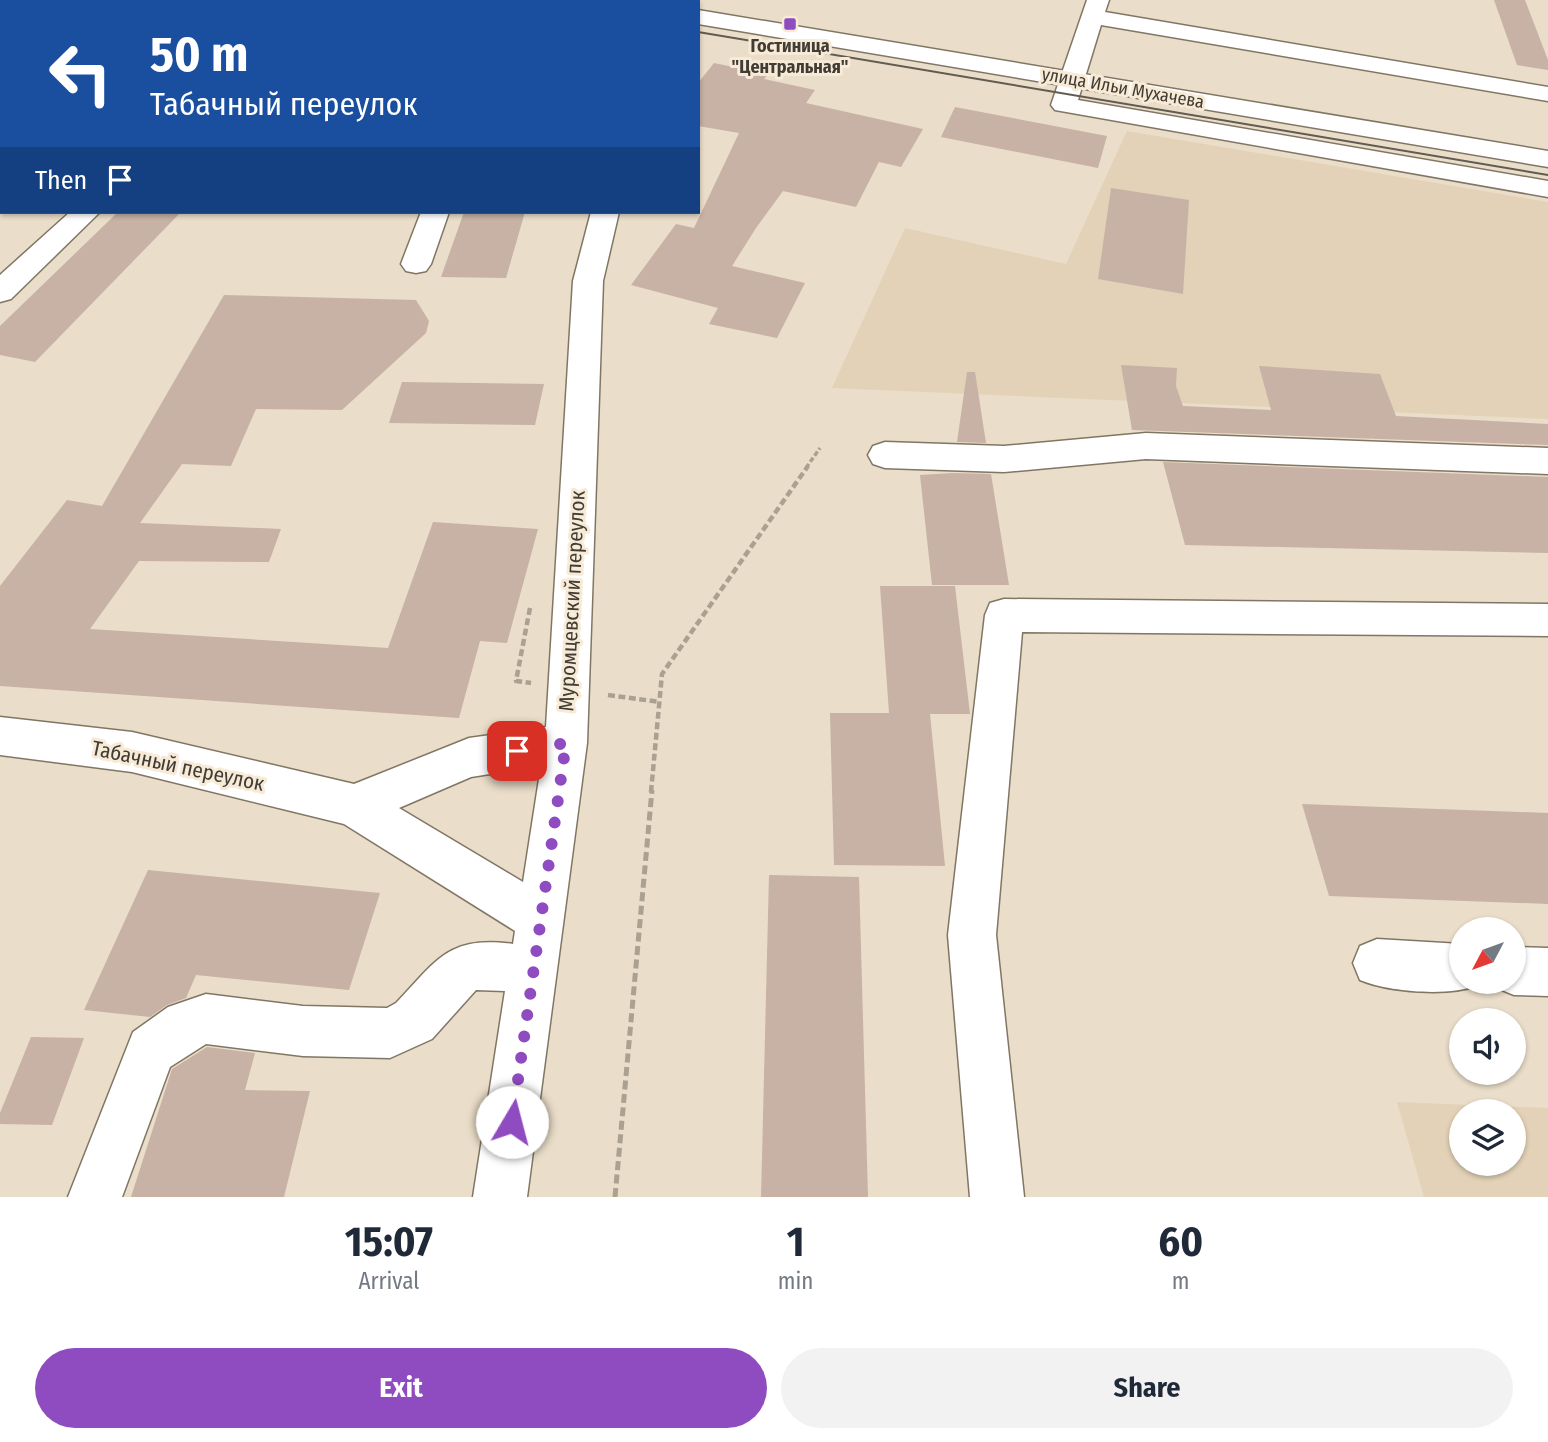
<!DOCTYPE html>
<meta charset="utf-8">
<style>
:root{--surface:#fff;--page:#f2f2f3;--text:#1f2937;--muted:#747a83;--accent:#8f4bc0}
body{margin:0;font-family:"Fira Sans Condensed",sans-serif;background:var(--page);color:var(--text);height:100vh;display:flex;flex-direction:column;font-size:26px;white-space:nowrap}
*{box-sizing:border-box;margin:0}
p{font-size:23px;color:var(--muted)}
.icon{flex:none;width:38px;height:38px;fill:none;stroke:currentColor;stroke-width:2;stroke-linecap:round;stroke-linejoin:round}
.map{position:relative;height:1197px;overflow:hidden}
.side{display:flex;flex-direction:column;background:var(--surface);flex:1}
.side>*{flex:none}
.hud{position:absolute;left:0px;top:0px;width:700px;height:214px;box-shadow:0 2px 5px #0004;background:#1a4fa0;color:#fff;overflow:hidden}
.needle{width:46px;rotate:229deg}
.buttons{position:absolute;left:1449px;top:917px;display:grid;gap:14px}
.buttons a{display:grid;place-items:center;width:77px;height:77px;border-radius:50%;background:var(--surface);box-shadow:0 2px 5px #0004;font-size:35px}
.pin{position:absolute;display:grid;place-items:center;width:60px;height:60px;color:#fff;margin:-30px;border-radius:14px;box-shadow:0 4px 10px #0006}
.me{position:absolute;width:77px;margin:-38px;rotate:8deg;stroke-linejoin:round;filter:drop-shadow(0 0 5px #0008)}
.turn{display:flex;align-items:center;gap:24px;height:147px;padding:0 35px;font-size:32px}
.turn .icon{width:91px;height:91px;stroke-width:2.5}
.turn b{display:block;font-size:49px;line-height:60px}
.then{display:flex;align-items:center;height:66px;padding:0 35px;background:#0003;gap:14px;font-size:26px}
.eta{display:flex;justify-content:space-evenly;align-items:center;height:119px;text-align:center}
.eta b{font-size:42px;font-weight:700;line-height:49px}
.cta{display:flex;gap:14px;margin-top:auto;padding:14px 35px}
.cta a{flex:1;height:80px;border-radius:42px;background:var(--accent);color:#fff;font-size:28px;font-weight:700;line-height:80px;text-align:center}
.cta a+a{background:var(--page);color:var(--text)}
.map>svg:first-child{display:block}
.built{fill:#e3d2b7;fill-rule:evenodd}
.building{fill:#c7b2a5}
.lines{fill:none;stroke-linecap:round;stroke-linejoin:round}
.minor-casing{stroke:#817664;stroke-width:3}
.major-casing{stroke:#817664;stroke-width:3}
.path-far3{stroke:#aba191;stroke-width:2.5;stroke-dasharray:4.5 2.5;stroke-linecap:butt}
.path-far2{stroke:#aba191;stroke-width:3.5;stroke-dasharray:5 2.5;stroke-linecap:butt}
.path-far1{stroke:#aba191;stroke-width:4.5;stroke-dasharray:7 3.5;stroke-linecap:butt}
.path{stroke:#aba191;stroke-width:5;stroke-dasharray:9 4.5;stroke-linecap:butt}
.minor{fill:#fff;fill-rule:evenodd}
.major{fill:#fff;fill-rule:evenodd}
.tram{stroke:#615b50;stroke-width:2}
.route{stroke:#8f4bc0;stroke-width:12;stroke-dasharray:0 21.6}
.poi-dot{fill:#8f4bc0;stroke:#f7ead6;stroke-width:2.5}
.labels{text-anchor:middle;stroke-width:6;stroke-linejoin:round;paint-order:stroke}
.far-poi-label{font-size:18px;font-weight:bold;fill:#413c34;stroke:#f7ead6}
.far-street-label{font-size:18px;fill:#413c34;stroke:#f7ead6}
.street-label{font-size:21px;fill:#413c34;stroke:#f7ead6}
</style>
<div class="map">
<svg width="1548" height="1197" viewBox="0 0 1548 1197">
<rect width="100%" height="100%" fill="#eaddc9"/>
<g class="built">
<path d="M1127,131L1548,202V419L832,388L905,228L1066,264Z"/>
<path d="M1397,1102L1548,1108V1197H1424ZM1461,1111H1514V1164H1461Z"/>
</g>
<g class="building">
<path d="M1494,0H1525L1548,60V70L1517,65Z"/>
<path d="M714,63L768,74L764,79L815,90L806,103L923,129L901,167L879,162L856,207L783,191L756,228L732,266L805,283L777,338L709,324L718,308L631,285L676,224L694,228L739,133L698,126V83Z"/>
<path d="M955,107L1107,136L1098,168L941,137Z"/>
<path d="M1111,188L1189,200L1183,294L1098,279Z"/>
<path d="M118,212H181L35,362L0,355V326Z"/>
<path d="M464,212H525L506,278L441,277Z"/>
<path d="M224,295L416,300L429,321L426,333L342,410L256,409L231,466L182,464L140,523L281,529L269,562L139,561L90,629L388,648L433,522L538,529L507,643L480,641L459,718L0,686V586L67,500L102,506Z"/>
<path d="M1121,365L1177,368L1176,386L1183,406L1271,410L1259,366L1380,374L1396,416L1548,424V445L1132,430Z"/>
<path d="M967,372H975L986,443L957,442Z"/>
<path d="M402,382L544,384L535,425L389,423Z"/>
<path d="M1163,462L1548,477V553L1185,545Z"/>
<path d="M953,473L991,474L1009,585H932L920,475Z"/>
<path d="M880,586H955L970,714H930L945,866L834,865L830,713H889Z"/>
<path d="M1302,804L1548,813V904L1329,896Z"/>
<path d="M148,870L380,893L349,990L196,975L186,998L167,1005L150,1017L84,1010Z"/>
<path d="M769,875L859,877L868,1197H761Z"/>
<path d="M31,1037L84,1038L52,1125L0,1124V1113Z"/>
<path d="M207,1047L255,1053L245,1090L310,1091L284,1197H131L172,1069Z"/>
</g>
<g class="lines">
<defs>
<g id="minor">
<path d="M58,0H81L57,2Z"/>
<path d="M257,0H292L293,2H258Z"/>
<path d="M1087,0H1109L1105,12L1548,87V101L1101,25L1078,100L1548,181V197L1055,110L1051,105Z"/>
<path d="M0,41H2L0,56Z"/>
<path d="M70,212H100L11,299L0,302V275Z"/>
<path d="M421,212H449L431,264L426,271L416,273L406,271L401,264Z"/>
<path d="M591,212H619L603,281L587,743L527,1197H473L505,991L476,990L432,1039L390,1058L303,1056L206,1044L170,1067L122,1197H68L133,1032L168,1007L206,994L303,1006L387,1008L396,1003C437,960 448,935 513,944L515,931L344,824L132,772L0,755V717L132,732L354,784L469,738L546,727L573,281ZM541,766L523,882L399,808L471,777Z"/>
<path d="M1146,433L1548,448V474L1146,459L1004,472L885,468L873,464L868,455L873,446L885,442L1004,446Z"/>
<path d="M1004,599L1548,604V636L1022,632L996,935L1024,1197H970L948,935L985,615L990,603Z"/>
<path d="M1377,939L1461,944V982H1480L1478,985C1449,997 1389,992 1360,980L1353,963L1360,946Z"/>
<path d="M1514,947L1548,948V996L1514,995L1497,988L1494,982H1514Z"/>
</g>
<g id="major">
<path d="M585,0H617L618,2H586Z"/>
<path d="M698,10L1548,151V167L698,24Z"/>
</g>
</defs>
<use href="#minor" class="minor-casing"/>
<use href="#major" class="major-casing"/>
<path class="path-far3" d="M137,0L150,2"/>
<path class="path-far2" d="M806,468L820,448"/>
<g class="path-far1">
<path d="M530,608L516,681L531,683"/>
<path d="M608,695L660,702"/>
<path d="M651,792L662,674L808,466"/>
</g>
<path class="path" d="M615,1197L652,790"/>
<use href="#minor" class="minor"/>
<use href="#major" class="major"/>
<g class="tram">
<path d="M460,0L473,2"/>
<path d="M488,0L501,2"/>
<path d="M698,32L1548,175"/>
</g>
</g>
<g class="lines">
<path class="route" d="M512,1122L566,743L517,751"/>
</g>
<rect class="poi-dot" x="783" y="17" width="14" height="14" rx="3.5"/>
<g class="labels">
<g class="far-poi-label">
<text x="790" y="52">Гостиница<tspan x="790" dy="21">"Центральная"</tspan></text>
</g>
<g class="far-street-label">
<text transform="translate(1123 88) rotate(10)" y="6">улица Ильи Мухачева</text>
</g>
<g class="street-label">
<text transform="translate(572 601) rotate(-87)" y="7">Муромцевский переулок</text>
<text transform="translate(178 766) rotate(12)" y="7">Табачный переулок</text>
</g>
</g>
</svg>
<div class="buttons">
<a><svg class="needle" viewBox="-14 -14 28 28"><path d="M0-13l5 13h-10z" fill="#e53935"/><path d="M0 13l5-13h-10z" fill="#747a83"/></svg></a>
<a><svg class="icon" aria-label="sound" viewBox="0 0 24 24"><path d="M4 9h4l5-4v14l-5-4H4zM17 9q2 3 0 6"/></svg></a>
<a><svg class="icon" aria-label="layers" viewBox="0 0 24 24"><path d="M12 4l9 5-9 5-9-5zM3 14l9 5 9-5"/></svg></a>
</div>
<div class="pin" style="left:517px;top:751px;background:#d93025"><svg class="icon" aria-label="arrive" viewBox="0 0 24 24"><path d="M6 21V4h12l-3 4 3 4H6"/></svg></div>
<svg class="me" style="left:512px;top:1122px" viewBox="-20 -20 40 40"><circle r="19" fill="#fff"/><path d="M0-13L10 11 0 6-10 11z" fill="#8f4bc0"/></svg>
<div class="hud">
<div class="turn"><svg class="icon" aria-label="left" viewBox="0 0 24 24"><path d="M17 20v-9H6M10 6l-5 5 5 5"/></svg><div><b>50 m</b>Табачный переулок</div></div>
<div class="then">Then<svg class="icon" aria-label="arrive" viewBox="0 0 24 24"><path d="M6 21V4h12l-3 4 3 4H6"/></svg></div>
</div>
</div>
<section class="side">
<div class="eta">
<div><b>15:07</b><p>Arrival</p></div>
<div><b>1</b><p>min</p></div>
<div><b>60</b><p>m</p></div>
</div>
<div class="cta"><a>Exit</a><a>Share</a></div>
</section>
